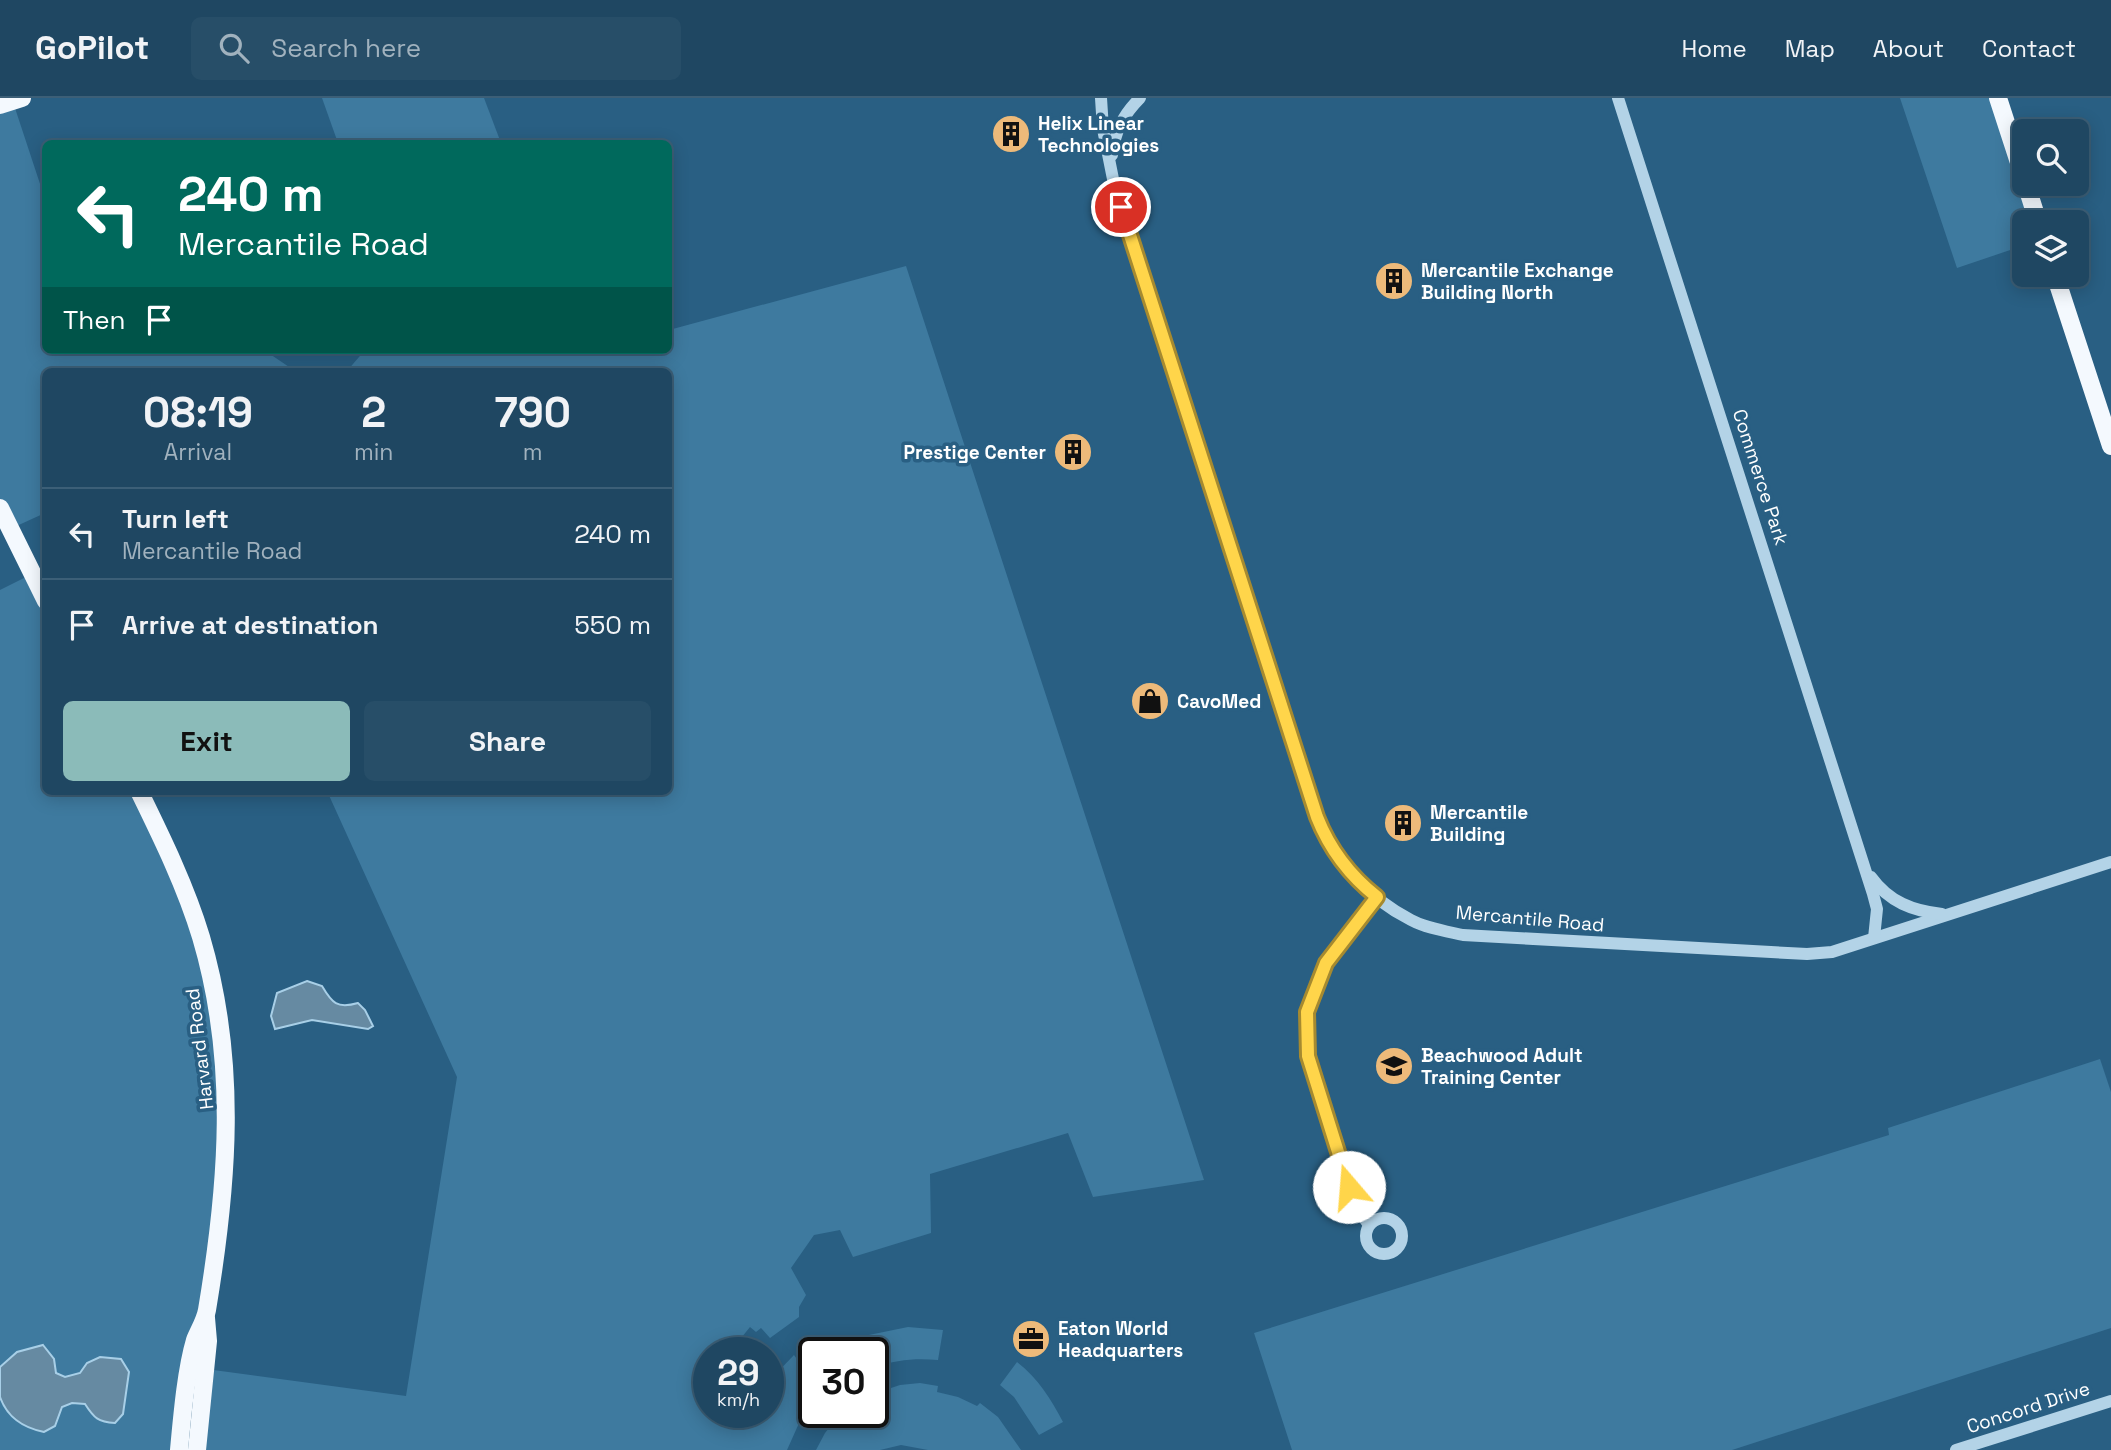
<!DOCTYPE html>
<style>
:root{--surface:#1f4762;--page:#274e68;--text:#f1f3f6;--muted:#a1b2be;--line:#3c5f77;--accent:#8bbbb9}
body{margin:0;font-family:"Space Grotesk",sans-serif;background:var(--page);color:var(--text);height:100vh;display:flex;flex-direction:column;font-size:26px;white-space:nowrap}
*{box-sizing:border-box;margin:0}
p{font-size:23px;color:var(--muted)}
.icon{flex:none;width:38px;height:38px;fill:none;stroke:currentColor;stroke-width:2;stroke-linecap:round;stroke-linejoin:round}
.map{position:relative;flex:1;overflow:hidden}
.panel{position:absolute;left:42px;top:270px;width:630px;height:427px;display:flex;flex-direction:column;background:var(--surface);border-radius:10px;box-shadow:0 4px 18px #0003,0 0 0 2px var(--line)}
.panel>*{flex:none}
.banner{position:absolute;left:42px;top:42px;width:630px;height:214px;border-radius:10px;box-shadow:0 4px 18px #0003,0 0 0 2px var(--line);background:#00695c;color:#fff;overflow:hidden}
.fabs{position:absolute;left:2012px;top:21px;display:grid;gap:14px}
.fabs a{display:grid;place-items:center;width:77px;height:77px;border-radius:10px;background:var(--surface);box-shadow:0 4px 18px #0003,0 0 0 2px var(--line);font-size:35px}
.speed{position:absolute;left:693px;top:1239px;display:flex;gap:14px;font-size:35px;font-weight:700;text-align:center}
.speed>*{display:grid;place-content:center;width:91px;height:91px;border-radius:50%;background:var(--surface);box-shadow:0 4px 18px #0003,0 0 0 2px var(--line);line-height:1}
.speed small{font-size:18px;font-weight:400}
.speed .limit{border:4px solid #111;border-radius:10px;background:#fff;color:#111}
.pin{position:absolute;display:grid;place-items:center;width:60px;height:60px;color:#fff;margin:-30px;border:4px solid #fff;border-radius:50%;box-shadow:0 2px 7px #0007}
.me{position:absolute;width:77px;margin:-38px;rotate:342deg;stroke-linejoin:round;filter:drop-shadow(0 0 5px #0008)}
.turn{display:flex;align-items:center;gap:24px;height:147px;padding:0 21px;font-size:32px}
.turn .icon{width:91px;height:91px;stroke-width:2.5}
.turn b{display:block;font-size:49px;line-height:60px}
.then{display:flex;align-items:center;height:66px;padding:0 21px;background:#0003;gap:14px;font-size:26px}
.eta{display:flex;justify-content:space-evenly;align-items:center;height:119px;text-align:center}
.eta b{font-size:42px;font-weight:700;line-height:49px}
.button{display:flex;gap:14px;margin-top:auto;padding:14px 21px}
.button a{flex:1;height:80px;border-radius:10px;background:var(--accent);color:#111;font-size:28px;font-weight:700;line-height:80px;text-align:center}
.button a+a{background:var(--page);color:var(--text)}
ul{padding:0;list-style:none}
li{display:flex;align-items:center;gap:21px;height:91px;padding:0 21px;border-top:2px solid var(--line)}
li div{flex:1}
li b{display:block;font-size:26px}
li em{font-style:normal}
header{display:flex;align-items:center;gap:42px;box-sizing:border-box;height:98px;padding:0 35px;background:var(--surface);border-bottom:2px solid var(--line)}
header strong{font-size:33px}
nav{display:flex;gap:38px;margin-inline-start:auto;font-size:24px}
.search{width:490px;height:63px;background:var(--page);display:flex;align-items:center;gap:18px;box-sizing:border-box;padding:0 24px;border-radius:10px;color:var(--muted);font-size:26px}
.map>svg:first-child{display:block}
.green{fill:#3e7a9f}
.water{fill:#668aa2;stroke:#a8cfe7;stroke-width:2}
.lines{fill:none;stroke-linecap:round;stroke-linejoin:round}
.minor{stroke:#b3d3e7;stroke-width:12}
.major{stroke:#f4f9fe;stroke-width:18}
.route-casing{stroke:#a68a30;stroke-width:18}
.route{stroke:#ffd54a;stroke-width:12}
.labels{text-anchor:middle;stroke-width:7;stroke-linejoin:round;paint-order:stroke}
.poi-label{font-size:19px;font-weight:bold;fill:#fff;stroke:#295f83;text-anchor:start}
.street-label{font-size:19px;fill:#fff;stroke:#295f83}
</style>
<header>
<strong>GoPilot</strong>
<div class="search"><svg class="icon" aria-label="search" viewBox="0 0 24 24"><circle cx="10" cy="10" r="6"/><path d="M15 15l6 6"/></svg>Search here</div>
<nav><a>Home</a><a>Map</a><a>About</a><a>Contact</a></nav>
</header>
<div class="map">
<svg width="2111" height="1352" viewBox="0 0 2111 1352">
<rect width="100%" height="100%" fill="#295f83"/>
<g class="green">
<path d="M0,0L13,4L45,101L46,252H264L295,273H46L45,415L10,431L0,410Z"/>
<path d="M322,0H484L501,45H338Z"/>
<path d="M1900,0H1998L2038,124H2025V147L1957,170Z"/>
<path d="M906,168L1204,1082L1093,1099L1068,1035L930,1076L931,1135L853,1159L840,1132L814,1137L791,1170L806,1197L799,1209V1219L770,1240L761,1230L756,1234L750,1229L729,1255H709V1314H768V1284L794,1257L814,1285V1307L800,1323L787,1352H197L206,1271L406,1298L457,979L327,693H668V273H347L365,252H578L580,256L596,252H668L669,232Z"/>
<path d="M32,476L45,503L46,693H139L201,838L228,1018L179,1352H0V492Z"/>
<path d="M2100,961L2111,994V1230L1732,1352H1292L1254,1235L1889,1037L1888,1030Z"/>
<path d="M908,1229L943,1232L938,1262C915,1260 896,1262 874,1269L873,1255H869L864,1238Z"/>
<path d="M1017,1264C1038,1280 1051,1301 1063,1324L1039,1337L1014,1299L1000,1287Z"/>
<path d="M920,1285L938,1288L937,1294L958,1299L977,1308L980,1305L998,1319L1021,1352H928L901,1347L880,1352H816L825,1335L842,1314H873V1294L881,1290L882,1293L900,1287Z"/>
</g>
<g class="water">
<path d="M307,883L322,888C332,905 337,911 358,905L365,912L373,928L368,931L312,922L275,931L271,918L277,895Z"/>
<path d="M43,1247L54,1261L56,1275L65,1279L80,1275L87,1265L100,1259L121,1261L129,1274L123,1316L115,1325C98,1324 94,1320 85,1306L72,1305L62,1309L55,1328L44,1334C24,1330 7,1319 0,1299C0,1291 0,1278 0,1269L17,1254Z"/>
</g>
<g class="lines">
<g class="minor">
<path d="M1101,0L1103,31L1115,91L1317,719C1335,764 1368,800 1411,822C1426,830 1445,833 1463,837L1807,856L1832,854L2111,764"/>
<path d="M1618,0L1873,796L1877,811L1874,840"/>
<path d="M1112,57C1115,33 1123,17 1140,0"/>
<path d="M1871,779C1889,804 1913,813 1942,816"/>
<circle cx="1384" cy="1138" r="18"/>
<path d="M1369,1127C1349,1102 1343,1069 1333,1038C1314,980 1289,920 1328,863C1343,841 1361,820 1377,799"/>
<path d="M1956,1352L2111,1303"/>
</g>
<g class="major">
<path d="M1998,0L2025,83"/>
<path d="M0,7L22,0"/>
<path d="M2026,86L2038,124"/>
<path d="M2055,177L2111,348"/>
<path d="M0,410L46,503"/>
<path d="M139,693C162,740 186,789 201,839C238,964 228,1086 207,1212C205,1223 199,1232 195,1242C186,1272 182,1320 179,1352"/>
<path d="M197,1352L208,1243L206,1220"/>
</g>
</g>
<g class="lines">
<defs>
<path id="route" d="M1121,109L1317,719C1330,752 1349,777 1377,799L1326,865L1307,914L1308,958L1349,1089"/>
</defs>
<use href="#route" class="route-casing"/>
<use href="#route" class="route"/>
</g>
<defs>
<symbol id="building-disc" viewBox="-11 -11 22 22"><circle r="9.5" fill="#edba7a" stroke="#295f83"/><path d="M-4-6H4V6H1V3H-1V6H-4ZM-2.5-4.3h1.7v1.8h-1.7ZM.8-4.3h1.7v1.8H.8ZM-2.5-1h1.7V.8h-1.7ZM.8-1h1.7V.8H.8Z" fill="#111"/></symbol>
<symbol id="shop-disc" viewBox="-11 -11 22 22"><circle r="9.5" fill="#edba7a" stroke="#295f83"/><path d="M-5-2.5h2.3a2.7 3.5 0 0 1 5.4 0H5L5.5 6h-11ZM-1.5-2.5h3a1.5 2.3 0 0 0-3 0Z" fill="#111"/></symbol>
<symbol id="school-disc" viewBox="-11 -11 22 22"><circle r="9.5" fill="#edba7a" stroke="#295f83"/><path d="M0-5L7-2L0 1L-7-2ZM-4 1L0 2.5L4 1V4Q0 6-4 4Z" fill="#111"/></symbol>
<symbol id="office-disc" viewBox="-11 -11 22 22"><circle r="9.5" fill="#edba7a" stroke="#295f83"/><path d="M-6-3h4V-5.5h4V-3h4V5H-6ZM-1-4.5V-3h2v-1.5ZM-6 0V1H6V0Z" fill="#111"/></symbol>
</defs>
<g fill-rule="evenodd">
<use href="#building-disc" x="989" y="14" width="44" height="44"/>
<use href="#building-disc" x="1372" y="161" width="44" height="44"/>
<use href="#building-disc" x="1051" y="332" width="44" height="44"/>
<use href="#shop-disc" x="1128" y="581" width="44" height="44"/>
<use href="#building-disc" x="1381" y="703" width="44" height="44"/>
<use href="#school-disc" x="1372" y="946" width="44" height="44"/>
<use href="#office-disc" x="1009" y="1219" width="44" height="44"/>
</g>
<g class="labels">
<g class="poi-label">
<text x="1038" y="32">Helix Linear<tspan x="1038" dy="22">Technologies</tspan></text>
<text x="1421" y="179">Mercantile Exchange<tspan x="1421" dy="22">Building North</tspan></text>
<text x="1046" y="361" text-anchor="end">Prestige Center</text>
<text x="1177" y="610">CavoMed</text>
<text x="1430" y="721">Mercantile<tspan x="1430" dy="22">Building</tspan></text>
<text x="1421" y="964">Beachwood Adult<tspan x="1421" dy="22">Training Center</tspan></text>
<text x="1058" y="1237">Eaton World<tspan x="1058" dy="22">Headquarters</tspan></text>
</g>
<g class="street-label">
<text transform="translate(1761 379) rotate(72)" y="7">Commerce Park</text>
<text transform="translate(1530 820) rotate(5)" y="7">Mercantile Road</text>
<text transform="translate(199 951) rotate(-97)" y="7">Harvard Road</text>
<text transform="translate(2028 1309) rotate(-18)" y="7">Concord Drive</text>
</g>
</g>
</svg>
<div class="fabs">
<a><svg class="icon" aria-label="search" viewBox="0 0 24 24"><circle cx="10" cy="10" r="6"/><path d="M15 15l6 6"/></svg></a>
<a><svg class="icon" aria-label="layers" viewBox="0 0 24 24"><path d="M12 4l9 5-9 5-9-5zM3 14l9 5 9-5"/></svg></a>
</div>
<div class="speed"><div>29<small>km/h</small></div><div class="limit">30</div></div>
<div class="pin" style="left:1121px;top:109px;background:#d93025"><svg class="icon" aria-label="arrive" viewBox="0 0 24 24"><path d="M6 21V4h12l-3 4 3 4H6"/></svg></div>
<svg class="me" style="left:1349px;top:1089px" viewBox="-20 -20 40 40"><circle r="19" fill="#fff"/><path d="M0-13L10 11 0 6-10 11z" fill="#ffd54a"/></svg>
<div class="banner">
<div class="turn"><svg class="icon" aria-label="left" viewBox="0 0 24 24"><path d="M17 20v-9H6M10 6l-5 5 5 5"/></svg><div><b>240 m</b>Mercantile Road</div></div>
<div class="then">Then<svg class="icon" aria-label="arrive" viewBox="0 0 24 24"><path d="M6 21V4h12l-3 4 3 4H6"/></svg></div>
</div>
<section class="panel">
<div class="eta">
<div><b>08:19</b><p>Arrival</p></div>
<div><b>2</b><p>min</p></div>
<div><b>790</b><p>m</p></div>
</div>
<ul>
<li><svg class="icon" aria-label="left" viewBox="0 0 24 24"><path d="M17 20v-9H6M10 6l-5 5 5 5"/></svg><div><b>Turn left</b><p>Mercantile Road</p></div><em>240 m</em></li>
<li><svg class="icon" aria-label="arrive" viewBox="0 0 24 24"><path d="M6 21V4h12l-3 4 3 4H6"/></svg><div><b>Arrive at destination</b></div><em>550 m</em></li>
</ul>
<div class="button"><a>Exit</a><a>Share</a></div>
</section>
</div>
